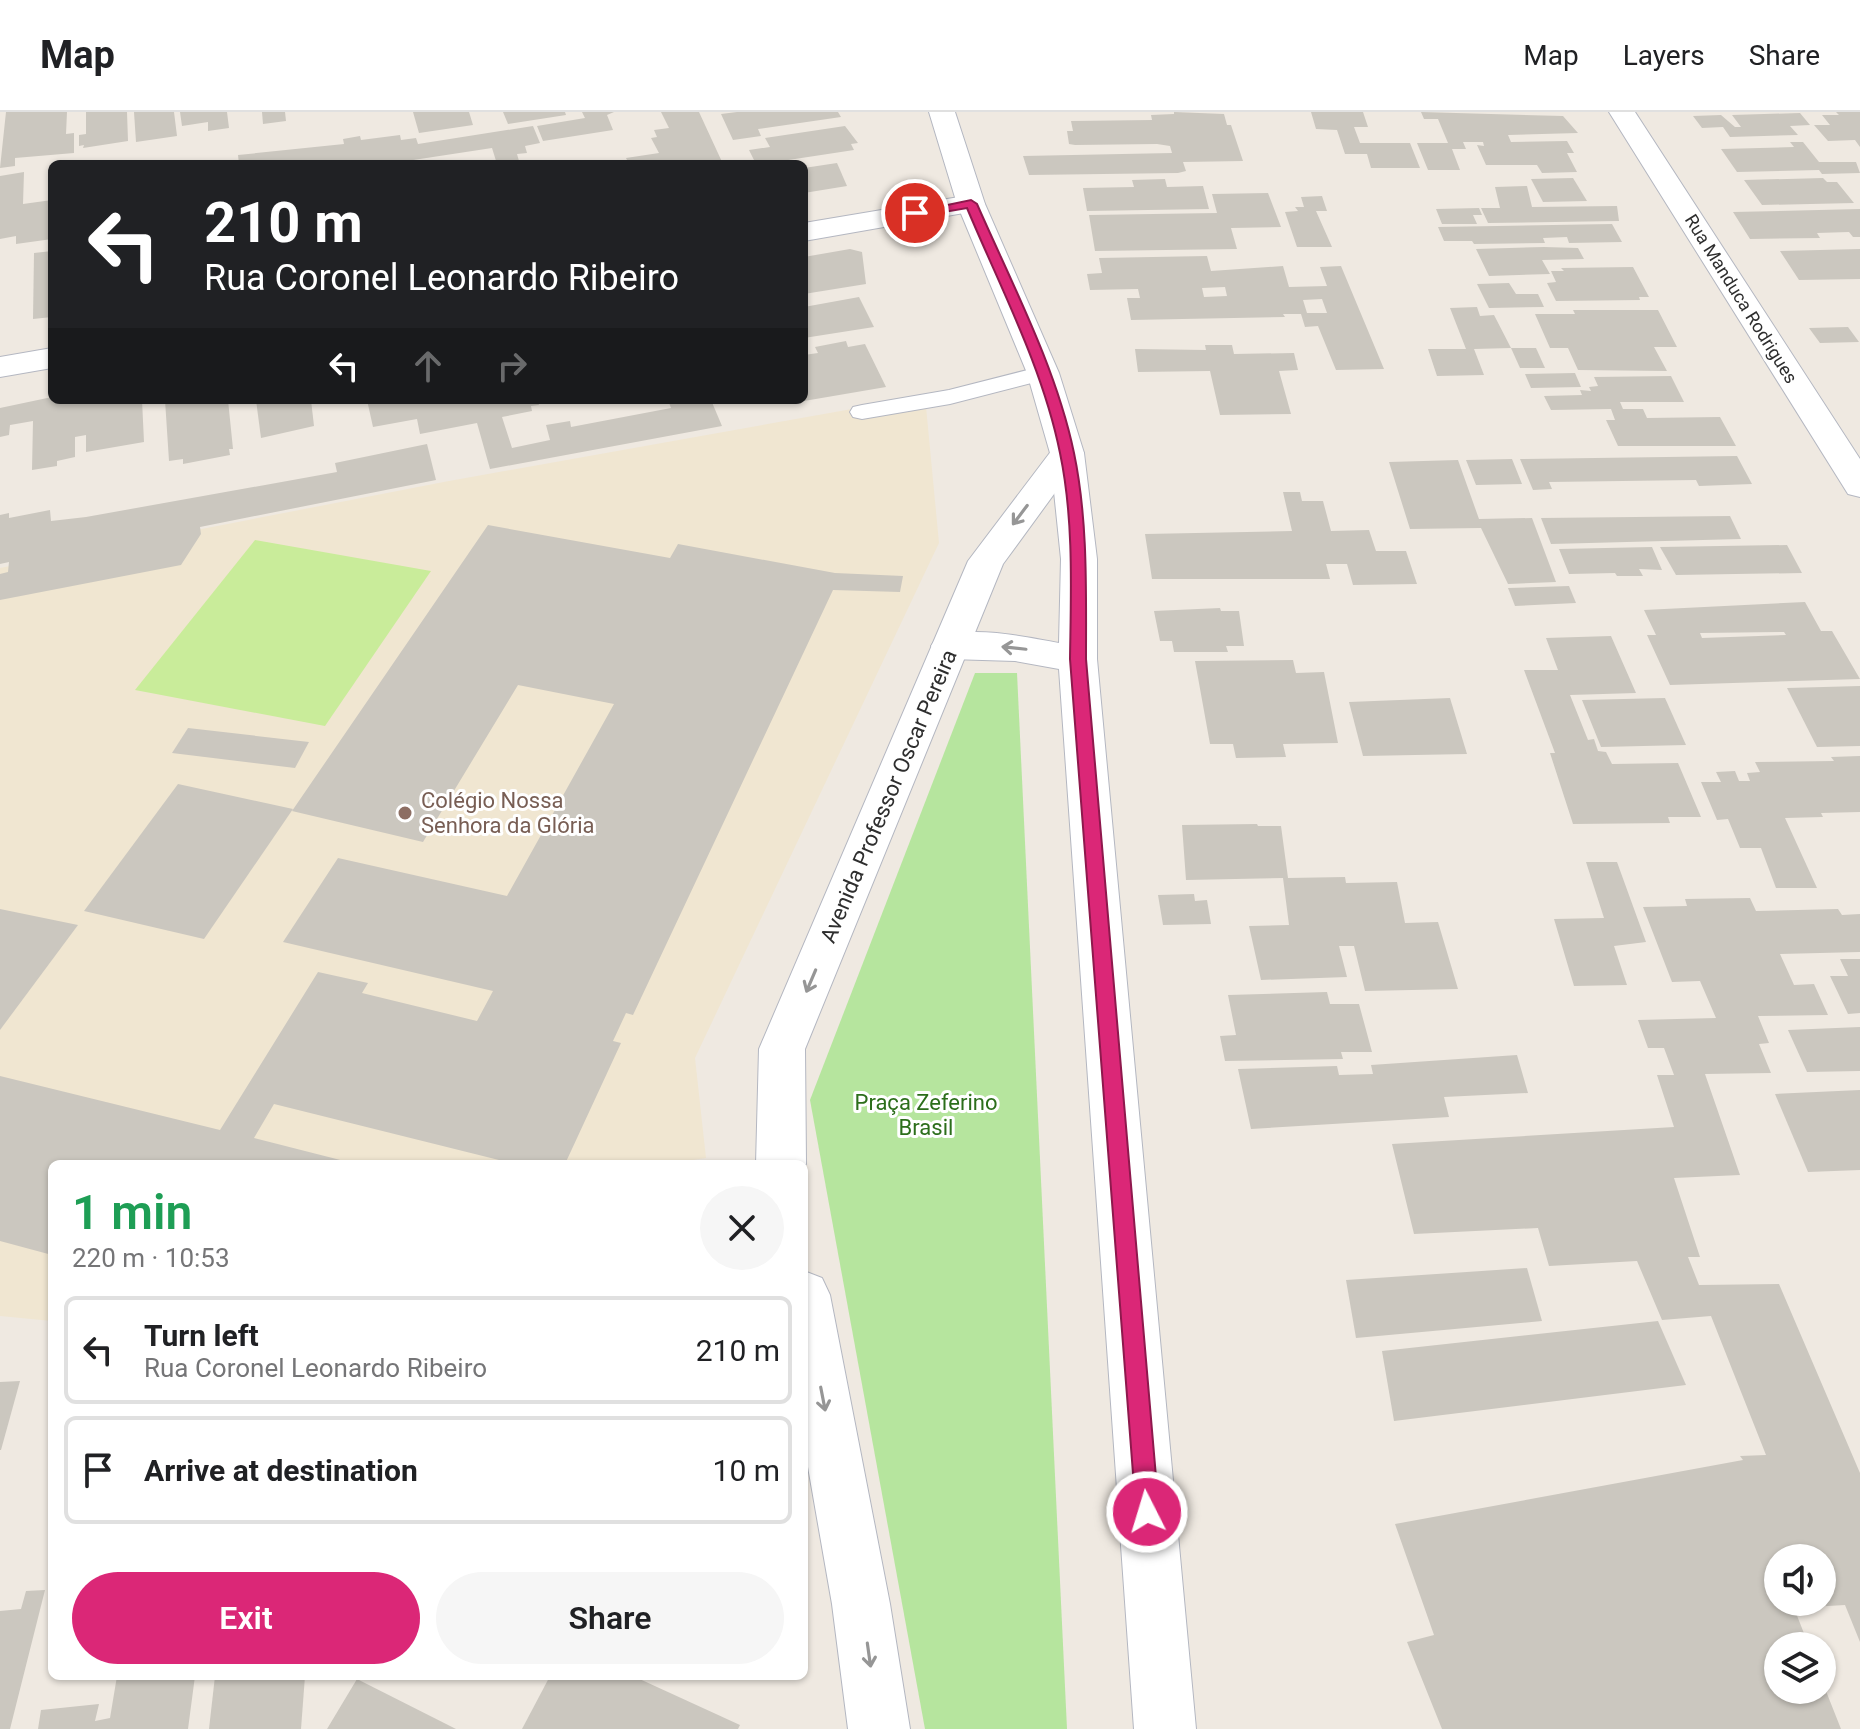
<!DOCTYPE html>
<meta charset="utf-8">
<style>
:root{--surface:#fff;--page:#f6f6f6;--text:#202124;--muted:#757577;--line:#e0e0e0;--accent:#db2777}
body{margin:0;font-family:Roboto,sans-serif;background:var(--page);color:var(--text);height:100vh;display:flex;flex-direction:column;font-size:30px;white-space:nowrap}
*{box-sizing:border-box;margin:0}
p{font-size:26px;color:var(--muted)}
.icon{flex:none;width:44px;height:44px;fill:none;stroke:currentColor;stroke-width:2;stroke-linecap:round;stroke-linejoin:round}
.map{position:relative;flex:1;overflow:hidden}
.sheet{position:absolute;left:48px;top:1048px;width:760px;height:520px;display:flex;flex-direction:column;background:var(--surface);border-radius:12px;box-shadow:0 2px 6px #0004}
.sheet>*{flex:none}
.top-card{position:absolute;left:48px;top:48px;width:760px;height:244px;border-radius:12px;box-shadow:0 2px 6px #0004;background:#202124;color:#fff;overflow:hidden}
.fabs{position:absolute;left:1764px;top:1432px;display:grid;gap:16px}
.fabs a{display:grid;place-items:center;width:72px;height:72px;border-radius:50%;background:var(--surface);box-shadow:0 2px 6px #0004;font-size:40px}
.pin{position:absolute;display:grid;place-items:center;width:68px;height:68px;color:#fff;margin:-34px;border:4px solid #fff;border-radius:50%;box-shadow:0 2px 8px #0007}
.me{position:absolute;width:88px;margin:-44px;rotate:355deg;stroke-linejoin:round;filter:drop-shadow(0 0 6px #0008)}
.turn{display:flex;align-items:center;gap:28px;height:168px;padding:0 24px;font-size:36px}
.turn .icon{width:104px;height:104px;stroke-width:2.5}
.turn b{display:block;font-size:56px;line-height:68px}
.lanes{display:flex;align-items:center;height:76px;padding:0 24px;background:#0003;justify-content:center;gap:40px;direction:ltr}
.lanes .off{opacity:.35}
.round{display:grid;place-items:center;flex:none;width:84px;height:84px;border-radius:42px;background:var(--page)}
.summary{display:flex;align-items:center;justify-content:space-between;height:136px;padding:0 24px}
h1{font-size:48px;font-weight:600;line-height:60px;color:#1e9e55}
.button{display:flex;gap:16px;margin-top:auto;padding:16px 24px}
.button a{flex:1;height:92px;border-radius:48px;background:var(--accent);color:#fff;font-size:32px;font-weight:600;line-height:92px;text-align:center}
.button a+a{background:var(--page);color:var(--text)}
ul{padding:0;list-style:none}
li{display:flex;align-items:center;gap:24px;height:108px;margin:0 16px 12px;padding:0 8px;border:4px solid var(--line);border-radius:12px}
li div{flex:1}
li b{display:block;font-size:30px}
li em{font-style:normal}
header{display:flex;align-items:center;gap:48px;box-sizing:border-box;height:112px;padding:0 40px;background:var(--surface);border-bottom:2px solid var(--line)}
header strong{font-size:38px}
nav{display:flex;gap:44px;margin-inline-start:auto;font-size:28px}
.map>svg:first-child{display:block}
.education{fill:#f0e6d1}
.green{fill:#b6e59e}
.pitch{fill:#c9ec9a}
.building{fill:#cbc7bf;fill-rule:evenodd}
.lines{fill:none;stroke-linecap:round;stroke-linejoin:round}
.service-casing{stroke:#b4b7c1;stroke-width:2}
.minor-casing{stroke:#b4b7c1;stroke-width:2}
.secondary-casing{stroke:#b4b7c1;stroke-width:2}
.service{fill:#fff;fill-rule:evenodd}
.minor{fill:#fff;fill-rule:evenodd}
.secondary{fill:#fff;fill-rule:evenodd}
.oneway{stroke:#969696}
.route{fill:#db2777;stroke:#8e194d;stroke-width:2}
.education-dot{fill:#8d6e63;stroke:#fff;stroke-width:3}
.labels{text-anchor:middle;stroke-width:6;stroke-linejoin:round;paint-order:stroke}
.far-street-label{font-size:18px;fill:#2e2e2e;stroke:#fff}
.street-label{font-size:22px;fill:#2e2e2e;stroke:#fff}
.education-label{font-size:22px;fill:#785e54;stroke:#fff;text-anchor:start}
.park-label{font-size:22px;fill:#2c6e1b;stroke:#fff}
</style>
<header>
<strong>Map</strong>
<nav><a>Map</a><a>Layers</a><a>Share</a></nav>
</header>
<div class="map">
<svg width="1860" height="1617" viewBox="0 0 1860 1617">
<rect width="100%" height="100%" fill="#efe9e1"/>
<path class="education" d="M925,284L939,431L695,946L706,1046L667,1052H52V1209L0,1204V456L449,369Z"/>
<path class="green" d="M975,561H1017L1067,1617H925L810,988Z"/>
<path class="pitch" d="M255,428L431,459L325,614L135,578Z"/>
<g class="building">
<path d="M6,0H67L66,22L74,21V41L15,46V54L0,56Z"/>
<path d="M86,0H127L128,29L83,36L84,33L79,34V23L86,22Z"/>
<path d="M134,0H174L177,24L136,30Z"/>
<path d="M180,0H227L229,16L208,19V10L182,14Z"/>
<path d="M262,0H285L286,9L263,12Z"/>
<path d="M413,0H469L473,13L419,21Z"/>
<path d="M503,0H565L566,3L508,12Z"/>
<path d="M582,0H614L607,3L613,18L543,29L537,14L585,6Z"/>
<path d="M661,0H699L723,52H629L626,46L659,41L651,26L657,25L654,18L669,16Z"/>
<path d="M737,0H838L841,5L758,17L761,24L733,28L721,2Z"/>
<path d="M1174,0L1224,2L1227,13H1231L1243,49L1183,50L1186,59L1178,61L1029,63L1023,44L1172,41L1170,34L1157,32L1075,33L1069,32L1067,19H1073L1071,9L1152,8L1151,3L1174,2Z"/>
<path d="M1311,0H1363L1368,15H1354L1360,31H1410L1420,56H1371L1367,42H1345L1337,18L1316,17Z"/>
<path d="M1421,0L1563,4L1578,21L1508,23L1511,30L1567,29L1574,41H1567L1577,60L1542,61L1537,53H1486L1477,33L1484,34L1483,30H1463L1466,37H1452L1460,58H1428L1417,31H1448L1438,7H1424Z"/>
<path d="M1836,0H1860V35L1855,28L1828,29L1814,13H1830L1822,3H1839Z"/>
<path d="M1800,1L1810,13L1790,14L1798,23L1730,25L1723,15L1702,16L1693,4L1721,3L1735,15H1741L1732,3Z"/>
<path d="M533,14L540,31L525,34L527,41L517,42L519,49L500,52H497L492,36L387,52H311L310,49L291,52H239L238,43L344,32L343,27L360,24L361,28L400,23L401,28L416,26L418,32Z"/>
<path d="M845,14L858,31L851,32L854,38L762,52H756L749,38L770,35L765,26Z"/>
<path d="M1790,30H1803L1819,50H1856L1860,61L1822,62L1819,58L1737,60L1721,37L1794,35Z"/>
<path d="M837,51L847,74L804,81V56Z"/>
<path d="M24,60L23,92L52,88V127L16,132V124L0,127V64Z"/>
<path d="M1573,66L1587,89L1543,90L1531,67Z"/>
<path d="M1823,66L1827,70H1837L1854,91L1762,93L1744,68Z"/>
<path d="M1165,67L1167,75L1203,74L1209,97L1087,99L1083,76L1134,75L1132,68Z"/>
<path d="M1527,74L1532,95L1617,94L1619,109L1488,111L1481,96H1500L1495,75Z"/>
<path d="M1268,81L1281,115L1231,116L1237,137L1095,139L1089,103L1217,101L1212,82Z"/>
<path d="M1322,84L1327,99H1316L1332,135H1297L1285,100L1298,99L1295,95H1304L1301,85Z"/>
<path d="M1479,96L1482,103H1473L1477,112H1442L1436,97Z"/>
<path d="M1860,97V125H1853L1849,120L1817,121L1820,126L1750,127L1733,100Z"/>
<path d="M1612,112L1622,130L1569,131L1567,125L1543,126L1545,131L1474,132L1472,129H1444L1438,115Z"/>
<path d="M1544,135L1578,136L1584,147L1542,148L1550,162L1489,164L1476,137Z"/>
<path d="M850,137L862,140L866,172L804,182V145Z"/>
<path d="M1860,137V167L1799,168L1780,139Z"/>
<path d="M52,139V205L33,207L34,141Z"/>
<path d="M1207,144L1211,159L1283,154L1289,175L1327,174L1320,155L1341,154L1384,257L1336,258L1318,214L1305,215L1301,202H1283L1285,205L1131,208L1127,186H1140L1138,177L1090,178L1087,162L1102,161L1099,146ZM1225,175L1227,184L1204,185L1202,176ZM1322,187L1327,201H1307L1303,188Z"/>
<path d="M1633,155L1649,185H1639L1640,188L1556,189L1547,171L1556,170L1551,159H1564L1561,156Z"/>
<path d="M1509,171L1516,182H1538L1544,195L1489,196L1477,172Z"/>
<path d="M859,185L874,215L804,226V195Z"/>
<path d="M1477,195L1480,204L1494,203L1511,236L1474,237L1484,263L1437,264L1428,237H1466L1450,196Z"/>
<path d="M1573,198H1658L1677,235H1654L1667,259L1578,258L1568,236H1550L1535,202H1575Z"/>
<path d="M1848,215L1859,230L1820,231L1809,216Z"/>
<path d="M846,229L848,235L865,232L886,275L804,289V243L818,241L815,235Z"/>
<path d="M1205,233H1232L1234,242L1294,241L1298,258L1279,259L1291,302L1220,303L1210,259L1138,260L1135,237L1206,238Z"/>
<path d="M1511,236H1536L1545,256H1520Z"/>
<path d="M1575,261L1581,275L1531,276L1525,262Z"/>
<path d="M1671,264L1684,290H1620L1623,297H1643L1647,306L1720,305L1736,334H1618L1606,308H1615L1611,297L1551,298L1544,284L1582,283L1580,278L1591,279L1589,275L1598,274L1594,265Z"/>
<path d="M52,285V288H142L144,330L86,340V323L75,325V345L57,349V354L32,358L33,309L10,313L9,323L0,325V296Z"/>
<path d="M165,288H228L233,337H229L230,343L183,352V347L169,349Z"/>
<path d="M256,288H311L314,314L261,326Z"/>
<path d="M367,288H537L539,293L531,294L532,299L502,305L512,336L550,328L546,313L570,309L571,315L671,296L668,288H711L722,314L490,357L477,311L420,322L417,307L373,315Z"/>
<path d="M427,332L436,368L200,415L201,422L181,453L0,488V462L8,460L9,450L0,452V403L9,401V406L50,398L51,409L86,405L337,360L335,351Z"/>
<path d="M1737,344L1752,372L1699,374L1696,368L1549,370L1552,377L1533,378L1520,347Z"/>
<path d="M1512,347L1522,372L1476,373L1466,348Z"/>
<path d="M1458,348L1479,407L1532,406L1556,470L1508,472L1481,416L1410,417L1389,350Z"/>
<path d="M1283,380H1300L1302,389H1323L1331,419L1369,418L1376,439H1406L1417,472L1353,473L1347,452H1326L1330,467H1152L1145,422L1292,419Z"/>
<path d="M1730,404L1741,427L1551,432L1541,406Z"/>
<path d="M488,413L670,446L678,432L835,461L903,464L900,480L833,478L633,903L626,901L613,929L621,931L565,1052H515L274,992L254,1026L356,1052H52V1143L0,1129V964L220,1018L318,860L368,871L362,881L477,909L493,879L283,830L338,746L507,784L614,592L518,573L423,730L292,699Z"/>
<path d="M1787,433L1802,461L1676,463L1660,435Z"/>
<path d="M1652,435L1662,458L1639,457L1643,464H1617L1615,461L1569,462L1559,437Z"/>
<path d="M1569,474L1576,491L1515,494L1508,476Z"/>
<path d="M1805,490L1821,519H1832L1860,567L1670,573L1647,523H1656L1644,498ZM1784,520L1786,523L1702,526L1700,521Z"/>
<path d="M1220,496L1221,499H1239L1244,534H1226L1228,540H1174L1172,529H1160L1154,499Z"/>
<path d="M1611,524L1636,581L1570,583L1588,628L1594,627L1598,639L1606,640L1612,652L1678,651L1701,705H1668L1670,711L1573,712L1550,641H1555L1524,558H1558L1546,526Z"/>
<path d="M1293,548L1296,561L1324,560L1338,631L1283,632L1286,645L1236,646L1233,632H1210L1195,549Z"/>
<path d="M1860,574V634L1817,635L1787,576Z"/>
<path d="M1450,586L1467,642L1363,644L1349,590Z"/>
<path d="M1665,586L1686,633L1601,635L1582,588Z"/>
<path d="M188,616L309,630L295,656L172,641Z"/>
<path d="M1860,644V700L1821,701L1823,705L1785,706L1817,776H1776L1761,736H1740L1728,707L1717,708L1701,670H1721L1716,660L1735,659L1739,669H1750L1747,661L1760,660L1755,650L1834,649L1831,645Z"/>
<path d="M178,672L293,697L204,827L84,799Z"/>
<path d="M1257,712L1258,714H1281L1288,766L1345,765L1346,771L1397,770L1405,811L1438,810L1458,877L1365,879L1354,834H1339L1347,865L1261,868L1249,814L1289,813L1283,766L1186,768L1182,713Z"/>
<path d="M1586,750H1617L1646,830L1614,834L1627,873L1574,874L1554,807L1604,806Z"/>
<path d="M1194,782L1195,789L1207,788L1211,812L1163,813L1158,783Z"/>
<path d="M1750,786L1756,799L1838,797L1842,803L1860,802V840L1780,842L1794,873L1814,872L1828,903L1758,904L1769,931L1759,932L1771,961L1705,962L1740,1063L1674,1066L1700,1145H1688L1699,1173L1779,1172L1860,1361V1530L1845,1493L1794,1496L1809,1534H1778V1578H1822V1569L1841,1617H1442L1407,1530L1434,1523L1395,1412L1743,1348L1740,1344L1766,1343L1711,1204L1662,1208L1637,1149L1549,1154L1538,1116L1414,1122L1392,1032L1674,1015L1657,963H1674L1664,936H1648L1638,908L1716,906L1700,869L1672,870L1643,795L1687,794L1685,787ZM1778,1446H1822V1490H1778Z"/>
<path d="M0,797L78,813L0,918Z"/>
<path d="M1840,847H1860V901L1848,902L1830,864H1848Z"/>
<path d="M1327,880L1330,892H1359L1372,940H1341L1343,947L1225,949L1220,924L1236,923L1228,883Z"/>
<path d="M1860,915V959L1807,960L1788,918Z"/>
<path d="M1517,943L1528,981L1444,985L1449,1005L1251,1017L1238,957L1337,954L1339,963L1373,962L1371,953Z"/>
<path d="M1860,978V1058L1808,1060L1775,982Z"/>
<path d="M1527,1156L1542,1209L1356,1226L1346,1168Z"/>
<path d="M1658,1209L1686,1273L1394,1309L1382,1239Z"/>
<path d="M20,1269L1,1338H0V1270Z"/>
<path d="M45,1478L10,1617H0V1499L21,1497L26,1479Z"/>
<path d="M117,1564H195L188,1617H38L41,1598L99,1592L95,1609L110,1606Z"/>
<path d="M215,1564H305L301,1617H209Z"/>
<path d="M550,1564H633L740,1613L738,1617H522Z"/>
<path d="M357,1567L456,1617H327Z"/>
</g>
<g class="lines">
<defs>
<path id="service" d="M1043,254L1051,256L1055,261L1051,266L950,292L862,307L853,305L850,300L853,295L862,293L949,278Z"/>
<g id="minor">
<path d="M1609,0H1635L1860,347V385L1848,382L1843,374Z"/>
<path d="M971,83L981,86L985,92L981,98L804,129V111Z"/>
<path d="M52,236V256L0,265V245Z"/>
<path d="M1067,331L1079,334L1084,341L1003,452L805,937L806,1052L804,1055V1052H756L759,937L968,449L1055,334Z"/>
<path d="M804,1159L822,1166L830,1183L890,1492L910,1617H848L832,1492L804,1332Z"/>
</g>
<path id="secondary" d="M929,0H955L985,92L1059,261L1084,341L1097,447V547L1196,1617H1134L1059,557L1015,549L950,547L937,543L931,534L937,525C975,514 1021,524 1059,531L1061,447L1050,341L1027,261L957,92Z"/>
</defs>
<use href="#service" class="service-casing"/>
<use href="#minor" class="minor-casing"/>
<use href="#secondary" class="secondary-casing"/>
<use href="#service" class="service"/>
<use href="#minor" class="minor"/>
<use href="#secondary" class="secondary"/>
</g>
<defs><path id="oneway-shaft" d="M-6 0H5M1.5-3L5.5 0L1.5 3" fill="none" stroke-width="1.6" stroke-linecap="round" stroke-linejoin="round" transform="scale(2)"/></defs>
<g class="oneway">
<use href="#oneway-shaft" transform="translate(1020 403) rotate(127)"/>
<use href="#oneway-shaft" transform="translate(1014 536) rotate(-174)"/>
<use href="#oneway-shaft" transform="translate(811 869) rotate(113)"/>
<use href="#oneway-shaft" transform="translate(823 1287) rotate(79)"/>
<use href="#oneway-shaft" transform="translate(869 1543) rotate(82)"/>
</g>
<path class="route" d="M971,88L977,92C1012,172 1056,255 1074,341C1088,408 1086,479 1086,547L1159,1400L1155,1408L1147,1412L1139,1408L1136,1400L1070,547C1071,479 1074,408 1060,341C1043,256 1000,175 967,96L915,105L909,101Z"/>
<circle class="education-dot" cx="405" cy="701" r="8"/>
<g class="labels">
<g class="far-street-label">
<text transform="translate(1741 187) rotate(58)" y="6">Rua Manduca Rodrigues</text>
</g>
<g class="street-label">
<text transform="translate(888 684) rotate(-67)" y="8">Avenida Professor Oscar Pereira</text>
</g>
<g class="education-label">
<text x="421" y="696">Colégio Nossa<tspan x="421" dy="25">Senhora da Glória</tspan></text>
</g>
<g class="park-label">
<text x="926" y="998">Praça Zeferino<tspan x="926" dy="25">Brasil</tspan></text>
</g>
</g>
</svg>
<div class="fabs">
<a><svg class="icon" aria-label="sound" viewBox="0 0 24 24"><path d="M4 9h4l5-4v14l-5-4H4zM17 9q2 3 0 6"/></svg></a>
<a><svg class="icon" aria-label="layers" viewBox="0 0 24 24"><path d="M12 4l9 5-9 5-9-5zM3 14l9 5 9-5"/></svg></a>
</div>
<div class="pin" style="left:915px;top:101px;background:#d93025"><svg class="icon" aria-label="arrive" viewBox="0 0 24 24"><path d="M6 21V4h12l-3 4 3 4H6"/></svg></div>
<svg class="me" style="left:1147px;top:1400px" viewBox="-20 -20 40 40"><circle r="17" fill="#db2777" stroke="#fff" stroke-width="3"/><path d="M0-11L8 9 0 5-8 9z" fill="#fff"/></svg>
<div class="top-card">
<div class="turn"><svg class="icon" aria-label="left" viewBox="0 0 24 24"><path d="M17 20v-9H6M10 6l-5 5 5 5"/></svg><div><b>210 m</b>Rua Coronel Leonardo Ribeiro</div></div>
<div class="lanes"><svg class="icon" aria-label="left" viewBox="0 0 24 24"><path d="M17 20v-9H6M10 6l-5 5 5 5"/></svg><svg class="icon off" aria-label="ahead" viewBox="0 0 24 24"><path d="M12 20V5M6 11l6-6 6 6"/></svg><svg class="icon off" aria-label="right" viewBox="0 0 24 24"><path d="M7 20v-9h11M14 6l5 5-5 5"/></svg></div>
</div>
<section class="sheet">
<div class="summary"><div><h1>1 min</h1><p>220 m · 10:53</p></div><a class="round"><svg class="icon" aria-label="close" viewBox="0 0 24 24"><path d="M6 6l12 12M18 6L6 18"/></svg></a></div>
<ul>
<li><svg class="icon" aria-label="left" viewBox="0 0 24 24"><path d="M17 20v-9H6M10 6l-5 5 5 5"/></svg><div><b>Turn left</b><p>Rua Coronel Leonardo Ribeiro</p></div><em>210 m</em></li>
<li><svg class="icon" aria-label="arrive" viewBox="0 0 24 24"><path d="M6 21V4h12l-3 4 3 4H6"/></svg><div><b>Arrive at destination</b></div><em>10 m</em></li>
</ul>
<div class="button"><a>Exit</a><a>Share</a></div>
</section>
</div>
